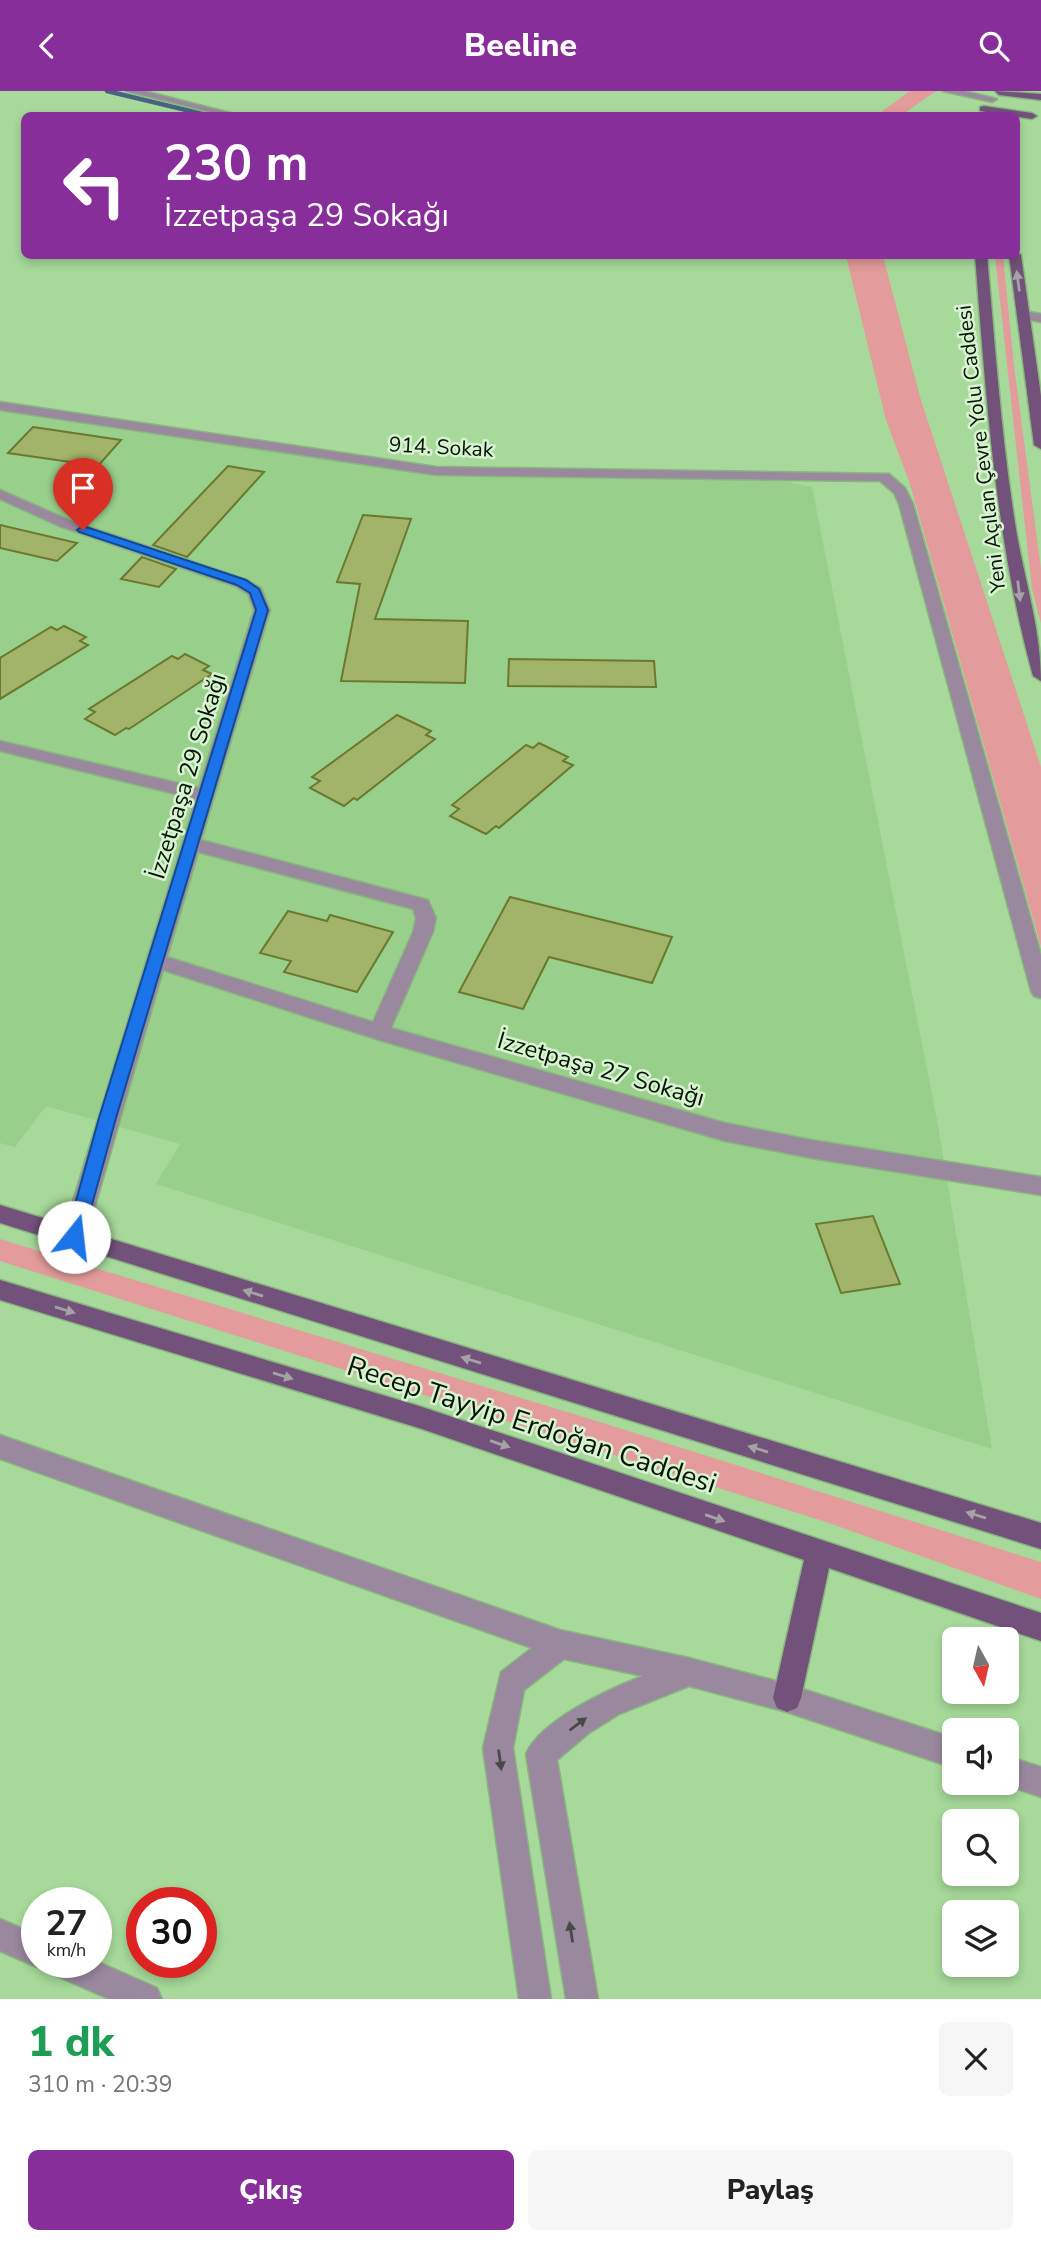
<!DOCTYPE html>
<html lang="tr">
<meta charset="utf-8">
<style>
:root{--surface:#fff;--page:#f6f6f6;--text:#222;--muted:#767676;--accent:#872e9b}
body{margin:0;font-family:"Nunito Sans",sans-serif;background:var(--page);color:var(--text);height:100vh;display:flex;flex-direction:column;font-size:26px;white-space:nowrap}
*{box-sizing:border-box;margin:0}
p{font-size:23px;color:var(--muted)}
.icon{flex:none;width:38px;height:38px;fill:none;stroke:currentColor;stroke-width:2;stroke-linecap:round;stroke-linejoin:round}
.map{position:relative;height:1908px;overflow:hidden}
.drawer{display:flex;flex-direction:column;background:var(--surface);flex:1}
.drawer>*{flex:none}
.banner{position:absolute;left:21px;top:21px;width:999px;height:147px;border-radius:10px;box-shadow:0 4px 10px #0003;background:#872e9b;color:#fff;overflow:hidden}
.needle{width:46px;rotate:172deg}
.tools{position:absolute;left:942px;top:1536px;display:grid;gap:14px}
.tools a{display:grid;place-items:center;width:77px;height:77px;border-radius:10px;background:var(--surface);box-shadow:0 4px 10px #0003;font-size:35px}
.speed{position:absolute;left:21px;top:1796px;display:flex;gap:14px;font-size:35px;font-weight:700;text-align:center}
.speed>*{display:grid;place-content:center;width:91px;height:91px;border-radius:50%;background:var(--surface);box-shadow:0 4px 10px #0003;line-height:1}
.speed small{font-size:18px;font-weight:400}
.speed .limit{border:10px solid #d22;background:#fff;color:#111}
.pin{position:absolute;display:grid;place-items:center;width:60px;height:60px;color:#fff;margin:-72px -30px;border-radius:50% 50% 50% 0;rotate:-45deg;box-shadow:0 0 7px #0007}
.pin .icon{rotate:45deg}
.me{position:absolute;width:77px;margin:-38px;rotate:16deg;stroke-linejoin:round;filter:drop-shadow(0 0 5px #0008)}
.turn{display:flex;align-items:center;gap:24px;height:147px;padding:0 28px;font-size:32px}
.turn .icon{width:91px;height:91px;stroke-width:2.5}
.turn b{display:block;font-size:49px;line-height:60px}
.round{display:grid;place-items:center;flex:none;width:74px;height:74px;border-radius:10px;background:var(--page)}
.summary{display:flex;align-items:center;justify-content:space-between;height:119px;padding:0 28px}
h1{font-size:42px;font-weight:800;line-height:52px;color:#1e9e55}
.cta{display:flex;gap:14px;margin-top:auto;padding:14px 28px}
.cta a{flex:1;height:80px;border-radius:10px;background:var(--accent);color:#fff;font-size:28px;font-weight:800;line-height:80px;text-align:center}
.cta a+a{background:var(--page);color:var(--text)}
header{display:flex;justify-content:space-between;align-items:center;height:91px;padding:0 28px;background:var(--accent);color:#fff;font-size:32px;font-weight:800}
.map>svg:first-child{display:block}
.built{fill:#98cf8b}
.green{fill:#e39b9b}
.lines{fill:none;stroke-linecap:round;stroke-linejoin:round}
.stream{stroke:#476381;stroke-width:4.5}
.building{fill:#a2b469;stroke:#6a792f;stroke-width:2}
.minor-casing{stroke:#89b67f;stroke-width:3}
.major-casing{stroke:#89b67f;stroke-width:3}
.minor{fill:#9a889e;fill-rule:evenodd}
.major{fill:#72517a;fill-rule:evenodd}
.oneway{fill:#a5a2a6}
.oneway2{fill:#484948}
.route{fill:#1a73e8;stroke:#114b97;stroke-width:2}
.labels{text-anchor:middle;stroke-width:5;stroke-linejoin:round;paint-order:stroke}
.far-street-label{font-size:21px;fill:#041602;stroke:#d8f2d2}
.street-label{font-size:24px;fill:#041602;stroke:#d8f2d2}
.near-street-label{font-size:28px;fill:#041602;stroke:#d8f2d2}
</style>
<header><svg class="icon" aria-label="back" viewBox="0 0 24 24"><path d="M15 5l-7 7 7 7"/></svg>Beeline<svg class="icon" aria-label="search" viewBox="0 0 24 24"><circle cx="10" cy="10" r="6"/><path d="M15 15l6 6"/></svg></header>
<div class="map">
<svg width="1041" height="1908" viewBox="0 0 1041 1908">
<rect width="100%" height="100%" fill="#a6d99a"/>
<path class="built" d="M0,320L442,386L768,387L812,396L937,1029L992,1358L156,1093L180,1053L46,1015L15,1056L0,1052Z"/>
<g class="green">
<path d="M910,0H936L902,24H877Z"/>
<path d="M846,165H883L920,306L1041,676V856L910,393L886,329Z"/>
<path d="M995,165H1003L1014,275L1041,478V532L1032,498Z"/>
<path d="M0,1148L603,1332L1041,1471V1508L829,1432L0,1170Z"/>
</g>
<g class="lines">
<path class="stream" d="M107,0L207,24"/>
</g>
<g class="building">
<path d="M33,336L121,349L98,375L8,362Z"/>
<path d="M228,375L264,381L187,466L153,454Z"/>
<path d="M363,424L411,428L375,528L468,530L465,592L341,590L360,493L337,491Z"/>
<path d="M0,434L77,452L57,470L0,457Z"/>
<path d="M142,466L176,478L159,496L121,488Z"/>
<path d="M64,535L86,546L80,550L88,554L0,608V567L51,536L57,539Z"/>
<path d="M185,563L209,575L203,579L212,583L129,638L126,637L115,644L85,628L95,621L89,618L172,565L178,568Z"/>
<path d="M509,568L654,570L656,596L508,595Z"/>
<path d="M397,624L431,640L426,644L435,648L357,709L354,707L344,715L310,697L320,690L312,686Z"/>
<path d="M539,652L568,666L563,670L573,674L499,737L496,735L486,743L450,725L459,718L452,714L526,654L533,657Z"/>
<path d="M510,806L672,846L652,892L549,866L523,918L459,901Z"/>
<path d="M288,820L327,830L330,824L393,841L357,901L284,881L291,870L260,862Z"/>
<path d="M873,1125L900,1193L841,1202L816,1133Z"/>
</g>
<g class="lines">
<defs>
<g id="minor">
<path d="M126,0H144L238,24H222Z"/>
<path d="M943,0H964L997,8L992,11Z"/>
<path d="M1023,220L1041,223V231L1019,227V221Z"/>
<path d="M0,311L436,376L889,383L905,397L913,413L1041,864V907L1034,905L1031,900L899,413L894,402L880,390L436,384L0,319Z"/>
<path d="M0,399L69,429L247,489L261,497L270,519L201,749L428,809L436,827L433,841L391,937L725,1032L811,1049L1041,1086V1104L811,1067L725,1050L379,949L163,879L86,1146L82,1153L74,1156L66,1153L62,1146L196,708L0,660V650L199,697L254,519L248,503L235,495L59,435L0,408ZM198,761L413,818L416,827L413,841L373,931L167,866Z"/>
<path d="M0,1344L560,1539L689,1567L787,1593L954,1647V1677L787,1621L689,1595L619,1623L589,1642L557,1669L598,1908H566L526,1663C541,1629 609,1598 643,1585L564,1568L524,1599L513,1657L551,1908H519L483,1657L501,1581L532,1557L0,1368Z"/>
<path d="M1006,1665L1041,1676V1706L1000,1692H1006Z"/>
<path d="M0,1828L37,1844V1871L96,1870L157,1897L162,1908H109L50,1882L46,1872L37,1876L0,1860Z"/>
</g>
<g id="major">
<path d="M995,0L1041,3V9L999,4Z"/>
<path d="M984,15L1032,22L1037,25L1032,28L980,20V16Z"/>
<path d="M1017,161L1021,164L1041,305V358L1034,354L1009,164H1017Z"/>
<path d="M975,164H987C995,254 1001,343 1015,432C1023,484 1041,537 1041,590L1033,585C995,447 986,306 975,164Z"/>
<path d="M0,1114L1041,1432V1458L0,1132Z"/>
<path d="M0,1189L419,1315L1041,1522V1550L829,1477L801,1607L797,1617L787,1621L777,1617L773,1607L804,1469L419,1337L0,1209Z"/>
</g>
</defs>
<use href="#minor" class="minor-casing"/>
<use href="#major" class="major-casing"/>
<use href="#minor" class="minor"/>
<use href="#major" class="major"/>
</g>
<defs><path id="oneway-solid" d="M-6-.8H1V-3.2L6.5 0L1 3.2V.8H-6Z" transform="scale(1.75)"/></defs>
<g class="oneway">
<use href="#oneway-solid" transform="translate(1018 190) rotate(-98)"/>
<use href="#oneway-solid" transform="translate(1019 500) rotate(83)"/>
<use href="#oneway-solid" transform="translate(253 1202) rotate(-163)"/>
<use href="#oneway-solid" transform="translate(65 1219) rotate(17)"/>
<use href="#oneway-solid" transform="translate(471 1269) rotate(-163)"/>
<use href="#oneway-solid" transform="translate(283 1285) rotate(17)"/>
<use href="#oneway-solid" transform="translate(500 1353) rotate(19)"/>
<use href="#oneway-solid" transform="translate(758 1358) rotate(-163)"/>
<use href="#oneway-solid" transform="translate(976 1424) rotate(-163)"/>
<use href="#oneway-solid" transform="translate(715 1427) rotate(19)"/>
</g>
<g class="oneway2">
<use href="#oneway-solid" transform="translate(578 1633) rotate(-37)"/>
<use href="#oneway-solid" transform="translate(500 1669) rotate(82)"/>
<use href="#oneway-solid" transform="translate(571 1841) rotate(-99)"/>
</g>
<path class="route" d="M83,435L246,489L259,498L268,519L116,1027L83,1146L81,1152L74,1154L68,1152L66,1146L99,1027L256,519L250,502L237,494L79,441L77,439Z"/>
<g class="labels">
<g class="far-street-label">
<text transform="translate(441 356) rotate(3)" y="7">914. Sokak</text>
<text transform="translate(981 358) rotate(-97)" y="7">Yeni Açılan Çevre Yolu Caddesi</text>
</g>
<g class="street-label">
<text transform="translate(187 685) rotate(-73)" y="8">İzzetpaşa 29 Sokağı</text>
<text transform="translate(601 978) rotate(16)" y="8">İzzetpaşa 27 Sokağı</text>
</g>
<g class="near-street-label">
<text transform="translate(532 1333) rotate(18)" y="10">Recep Tayyip Erdoğan Caddesi</text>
</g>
</g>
</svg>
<div class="tools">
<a><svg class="needle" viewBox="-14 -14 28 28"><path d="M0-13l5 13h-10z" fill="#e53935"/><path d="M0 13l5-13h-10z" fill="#767676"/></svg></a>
<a><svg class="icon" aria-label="sound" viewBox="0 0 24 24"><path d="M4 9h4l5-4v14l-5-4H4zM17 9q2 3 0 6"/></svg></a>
<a><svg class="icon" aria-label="search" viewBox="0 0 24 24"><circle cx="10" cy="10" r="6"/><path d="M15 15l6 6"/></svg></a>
<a><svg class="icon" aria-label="layers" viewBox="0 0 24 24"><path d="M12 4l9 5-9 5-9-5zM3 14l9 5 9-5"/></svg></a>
</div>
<div class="speed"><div>27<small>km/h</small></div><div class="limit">30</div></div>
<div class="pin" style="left:83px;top:439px;background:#d93025"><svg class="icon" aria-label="arrive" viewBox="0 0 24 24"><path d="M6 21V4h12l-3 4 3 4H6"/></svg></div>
<svg class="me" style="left:74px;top:1146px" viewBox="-20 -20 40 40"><circle r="19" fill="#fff"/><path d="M0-13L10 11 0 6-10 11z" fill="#1a73e8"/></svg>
<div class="banner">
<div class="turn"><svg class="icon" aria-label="left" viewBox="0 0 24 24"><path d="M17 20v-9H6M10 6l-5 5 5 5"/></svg><div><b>230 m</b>İzzetpaşa 29 Sokağı</div></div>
</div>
</div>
<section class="drawer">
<div class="summary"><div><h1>1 dk</h1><p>310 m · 20:39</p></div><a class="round"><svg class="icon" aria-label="close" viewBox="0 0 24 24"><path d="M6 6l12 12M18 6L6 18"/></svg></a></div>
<div class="cta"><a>Çıkış</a><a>Paylaş</a></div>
</section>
